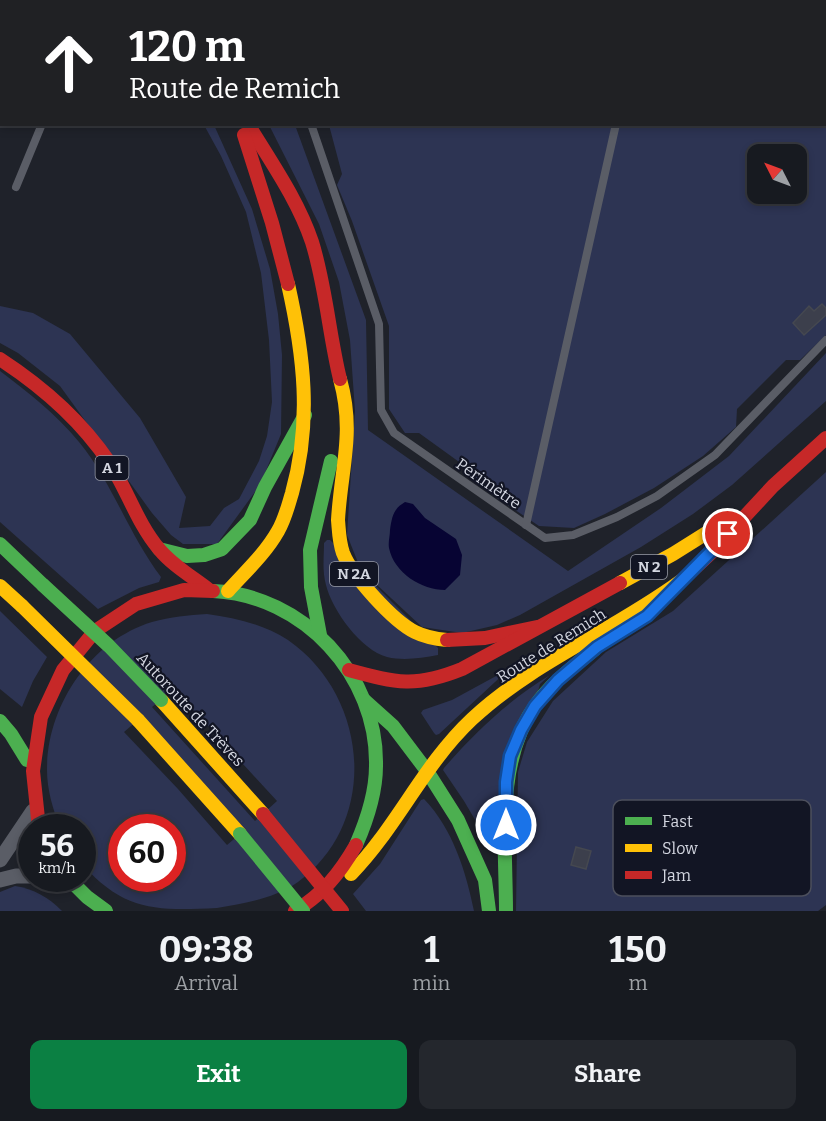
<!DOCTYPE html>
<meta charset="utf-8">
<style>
:root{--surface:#171a20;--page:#24272d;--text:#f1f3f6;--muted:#9ea1a5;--line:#36383e;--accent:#0b8043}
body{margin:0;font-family:Bitter,serif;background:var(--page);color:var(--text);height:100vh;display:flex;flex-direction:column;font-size:22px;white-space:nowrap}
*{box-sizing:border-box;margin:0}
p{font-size:20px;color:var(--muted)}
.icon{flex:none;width:33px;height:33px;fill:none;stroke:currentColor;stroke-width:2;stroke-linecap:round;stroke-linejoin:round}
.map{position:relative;height:911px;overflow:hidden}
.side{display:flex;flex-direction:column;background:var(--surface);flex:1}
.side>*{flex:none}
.top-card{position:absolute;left:0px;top:0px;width:826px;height:126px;box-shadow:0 3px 9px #0003,0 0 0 2px var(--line);background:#202124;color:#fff;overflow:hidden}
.needle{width:39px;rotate:312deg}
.controls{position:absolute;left:747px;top:144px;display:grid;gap:12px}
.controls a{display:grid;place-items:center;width:60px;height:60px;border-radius:12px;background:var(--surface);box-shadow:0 3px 9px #0003,0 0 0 2px var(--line);font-size:30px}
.speed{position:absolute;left:18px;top:814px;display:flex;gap:12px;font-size:30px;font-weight:700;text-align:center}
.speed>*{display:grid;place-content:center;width:78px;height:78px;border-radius:50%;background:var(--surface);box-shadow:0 3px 9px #0003,0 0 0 2px var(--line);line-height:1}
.speed small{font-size:15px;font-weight:400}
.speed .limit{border:9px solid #d22;background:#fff;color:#111}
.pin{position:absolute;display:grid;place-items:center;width:51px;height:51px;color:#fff;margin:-26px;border:3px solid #fff;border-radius:50%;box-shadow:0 2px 6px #0007}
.me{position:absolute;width:66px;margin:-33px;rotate:0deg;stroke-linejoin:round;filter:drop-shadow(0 0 4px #0008)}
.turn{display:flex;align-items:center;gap:21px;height:126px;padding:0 30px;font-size:27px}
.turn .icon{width:78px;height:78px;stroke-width:2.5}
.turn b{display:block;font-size:42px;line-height:51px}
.eta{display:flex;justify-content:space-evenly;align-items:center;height:102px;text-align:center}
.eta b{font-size:36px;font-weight:700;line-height:42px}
.primary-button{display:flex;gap:12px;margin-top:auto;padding:12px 30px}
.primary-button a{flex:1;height:69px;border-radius:12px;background:var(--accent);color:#fff;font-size:24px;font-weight:700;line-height:69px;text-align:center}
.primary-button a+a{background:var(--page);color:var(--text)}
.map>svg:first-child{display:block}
.green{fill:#2d3453;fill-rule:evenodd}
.water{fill:#070433}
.building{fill:#3c3f4c;stroke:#454850;stroke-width:1.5}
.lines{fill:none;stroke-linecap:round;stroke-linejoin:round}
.lane{stroke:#5a5d66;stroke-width:8}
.street{stroke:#5a5d66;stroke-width:15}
.fast{stroke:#4caf50;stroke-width:14}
.slow{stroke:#ffc107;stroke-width:14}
.jam{stroke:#c62828;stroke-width:14}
.fast-bridge{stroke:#4caf50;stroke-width:14}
.slow-bridge{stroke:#ffc107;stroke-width:14}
.jam-bridge{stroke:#c62828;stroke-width:14}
.route-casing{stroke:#114b97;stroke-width:15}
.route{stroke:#1a73e8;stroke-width:10}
.labels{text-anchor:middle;stroke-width:4.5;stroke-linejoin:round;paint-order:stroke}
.shield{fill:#121524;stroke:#999ca8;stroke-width:1.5}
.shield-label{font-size:15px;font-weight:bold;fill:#d3d6e0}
.street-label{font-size:16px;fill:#d3d6e0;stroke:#121524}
.key{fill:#121524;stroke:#4c4f5c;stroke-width:1.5}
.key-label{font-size:16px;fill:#d3d6e0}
</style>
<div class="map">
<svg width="826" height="911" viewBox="0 0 826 911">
<rect width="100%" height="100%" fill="#1f222a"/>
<g class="green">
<path d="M314,0H826V335L800,360H786L737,409L736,427L703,456L654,488L605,514L574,528L539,526L481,487L473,472L419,433H405L389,409V326L352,221L337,185L342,174L329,125L825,124V2H314ZM758,154H796V194H758Z"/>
<path d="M204,125H214L252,209L270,269L278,314L282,355L281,434L260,485L217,544H183L171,535L152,513L60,386L18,353L0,343V306L33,313L70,334L140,418L186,497L179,528L210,526L224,508L239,499L259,461L267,436L272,402L269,340L261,273L246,212L221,156Z"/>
<path d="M269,125H295L366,320L368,430L568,571L661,508L729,456L826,353V401L732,485L693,514L641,547L520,615L497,625L462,633L422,627L361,570L347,535L355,411L350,340L339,282L319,224Z"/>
<path d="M0,371C29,393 56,414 79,442C112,482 129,535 161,577L159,582L139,588L98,609L0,522Z"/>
<path d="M826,472V905L818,911H516L518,772L527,742L553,701L606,652L673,611Z"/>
<path d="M327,540H330L438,648V655C421,658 404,661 387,657C361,650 332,610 326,585C322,571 324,557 324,543Z"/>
<path d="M0,611L47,657L33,681L22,707L0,689Z"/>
<path d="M207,614C236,618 263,624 288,640C369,696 380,822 298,882C273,899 246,903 217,908C156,911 124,911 83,865L82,828H60C53,809 47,790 47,770C47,706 90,641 152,622C171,617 188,615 207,614ZM174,689L277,801L255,821L152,707ZM138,720L240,834L227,845L178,789L124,732ZM122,828H172V879H122Z"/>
<path d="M509,669L439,734L436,735L434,733L421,713L423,710L452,700Z"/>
<path d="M550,675L540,684L495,847H491L464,801L443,770L444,768C476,731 509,700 550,675Z"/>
<path d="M424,799C453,829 466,872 474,911H366L353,894L380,864L421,800Z"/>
<path d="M15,886C34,889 48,897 62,911H0V892Z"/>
</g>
<path class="water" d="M405,502L413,504L425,518L456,539L462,555L460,575L445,590C422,590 394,573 389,548C388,542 390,536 390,530C392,517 393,509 405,502Z"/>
<g class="building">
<path d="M822,304L826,308V315L804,335L793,323L809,306L814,311Z"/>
<path d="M576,847L591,851L586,869L571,865Z"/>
</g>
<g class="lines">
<g class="lane">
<path d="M580,0L581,2"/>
<path d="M86,2V0"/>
<path d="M307,2V0"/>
<path d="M644,2V0"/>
<path d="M825,54L826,49"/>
<path d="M825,67H826"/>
<path d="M311,124L379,324L381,410L394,433L545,538L573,535L617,517L657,496L715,455L826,340"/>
<path d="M16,187L42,124"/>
<path d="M526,525L616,124"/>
</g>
<g class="street">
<path d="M0,860L33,811"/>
<path d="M0,880L16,876H32"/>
</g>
<g class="fast">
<path d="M0,544L43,585"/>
<path d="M159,549L187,556L204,555L222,549L250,520L265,487L305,415"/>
<path d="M213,591C303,595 378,675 376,766C376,794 367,820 356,845"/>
<path d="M320,635L311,587L310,550L331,461"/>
<path d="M364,700L393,726L427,771L458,820L485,880L489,911"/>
<path d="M0,721L11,734L27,760"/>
<path d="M69,879L87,897L106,911"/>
<path d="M506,911C506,845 495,762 535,706C551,683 574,666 595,649"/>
</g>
<g class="slow">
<path d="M340,379C355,433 341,467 338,520C339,531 339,542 343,553C352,576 393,621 415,632C425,637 436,639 447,640"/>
<path d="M620,583L673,554L732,517"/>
<path d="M0,586L22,606"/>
<path d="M228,591C245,572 265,554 278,531C285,519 288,506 292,493C312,422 304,355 288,284"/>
<path d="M161,700L263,814"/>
<path d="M138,720L240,834"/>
<path d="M351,874C397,827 423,765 472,719C533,662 613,631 681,581"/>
</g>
<g class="jam">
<path d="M181,0L182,2"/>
<path d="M248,124C271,162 298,200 312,242C326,287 329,334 340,379"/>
<path d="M244,135L272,223L288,284"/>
<path d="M0,359C43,387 80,419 109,462C127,489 137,523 159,549C172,565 191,576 208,589"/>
<path d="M681,581L710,554L773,486L826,438"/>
<path d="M447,640L485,638L537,627"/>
<path d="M349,670C397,683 415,688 462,669L620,583"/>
<path d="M39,828L33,771L41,717L63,670L95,631L136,604L184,590L213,591"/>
<path d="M295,911C323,894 340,873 356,845"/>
</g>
<g class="fast-bridge">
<path d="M43,585L109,646L161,700"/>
<path d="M240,834L303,911"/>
</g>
<path class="slow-bridge" d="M22,606L138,720"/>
<path class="jam-bridge" d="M263,814L342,911"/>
</g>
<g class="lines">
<defs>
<path id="route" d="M506,825V782L510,756L521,730L535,706L558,680L597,647L647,616L728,534"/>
</defs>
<use href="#route" class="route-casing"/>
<use href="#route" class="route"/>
</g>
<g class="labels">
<g class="shield">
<rect x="95.5" y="456" width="33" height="24" rx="4.5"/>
<rect x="631" y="555" width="36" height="24" rx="4.5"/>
<rect x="330" y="562" width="48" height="24" rx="4.5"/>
</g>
<g class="shield-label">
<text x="112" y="473">A 1</text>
<text x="649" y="572">N 2</text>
<text x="354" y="579">N 2A</text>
</g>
<g class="street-label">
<text transform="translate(489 483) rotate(35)" y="6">Périmètre</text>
<text transform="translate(551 645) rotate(-32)" y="6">Route de Remich</text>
<text transform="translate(191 709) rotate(47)" y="6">Autoroute de Trèves</text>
</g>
</g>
<rect x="613" y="800" width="198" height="96" rx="9" class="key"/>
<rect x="625" y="817" width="27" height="8" fill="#4caf50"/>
<rect x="625" y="844" width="27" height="8" fill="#ffc107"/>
<rect x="625" y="871" width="27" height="8" fill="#c62828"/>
<g class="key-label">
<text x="662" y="827">Fast</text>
<text x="662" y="854">Slow</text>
<text x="662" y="881">Jam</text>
</g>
</svg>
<div class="controls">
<a><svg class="needle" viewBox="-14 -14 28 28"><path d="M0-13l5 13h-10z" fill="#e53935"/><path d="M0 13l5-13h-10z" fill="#9ea1a5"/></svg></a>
</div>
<div class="speed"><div>56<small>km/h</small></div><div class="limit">60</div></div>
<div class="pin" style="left:728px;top:534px;background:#d93025"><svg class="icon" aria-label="arrive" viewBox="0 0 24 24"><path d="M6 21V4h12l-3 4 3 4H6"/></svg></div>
<svg class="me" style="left:506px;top:825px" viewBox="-20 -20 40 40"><circle r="17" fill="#1a73e8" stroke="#fff" stroke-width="3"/><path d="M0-11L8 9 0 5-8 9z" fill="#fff"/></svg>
<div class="top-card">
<div class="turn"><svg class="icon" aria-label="ahead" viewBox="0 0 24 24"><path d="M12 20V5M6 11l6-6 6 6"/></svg><div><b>120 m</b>Route de Remich</div></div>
</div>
</div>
<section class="side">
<div class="eta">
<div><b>09:38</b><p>Arrival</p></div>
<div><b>1</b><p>min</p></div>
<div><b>150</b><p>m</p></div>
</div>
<div class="primary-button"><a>Exit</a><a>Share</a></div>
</section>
